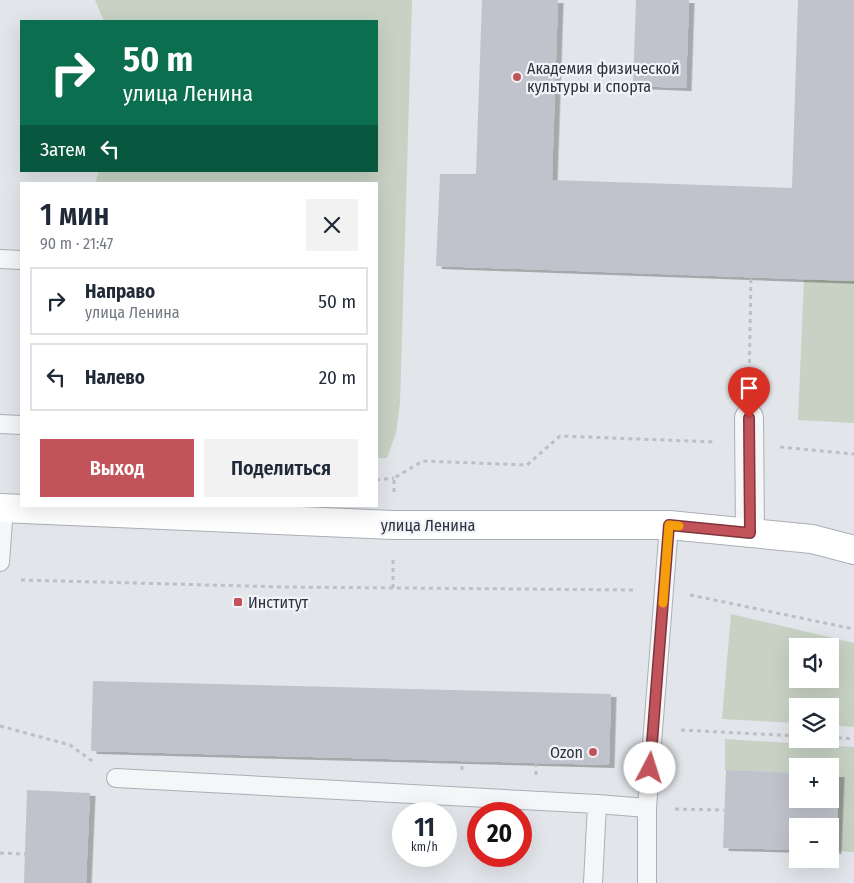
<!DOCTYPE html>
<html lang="ru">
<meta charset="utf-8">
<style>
:root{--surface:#fff;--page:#f2f2f3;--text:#1f2937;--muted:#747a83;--line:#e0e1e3;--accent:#c2535b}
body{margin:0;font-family:"Fira Sans Condensed",sans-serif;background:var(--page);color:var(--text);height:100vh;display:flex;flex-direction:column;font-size:19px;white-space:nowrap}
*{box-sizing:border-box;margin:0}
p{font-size:16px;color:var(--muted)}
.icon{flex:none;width:28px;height:28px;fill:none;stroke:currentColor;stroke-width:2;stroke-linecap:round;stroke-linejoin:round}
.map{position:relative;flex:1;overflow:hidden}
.side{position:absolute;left:20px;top:182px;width:358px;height:325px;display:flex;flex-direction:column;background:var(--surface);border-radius:0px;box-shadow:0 5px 20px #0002}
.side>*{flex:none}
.top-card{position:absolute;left:20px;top:20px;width:358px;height:152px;border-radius:0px;box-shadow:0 5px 20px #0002;background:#0b6e4f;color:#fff;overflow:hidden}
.controls{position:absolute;left:789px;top:638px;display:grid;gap:10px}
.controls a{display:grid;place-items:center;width:50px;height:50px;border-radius:0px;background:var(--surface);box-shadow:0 5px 20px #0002;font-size:25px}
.speed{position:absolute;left:392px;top:802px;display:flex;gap:10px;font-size:25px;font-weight:700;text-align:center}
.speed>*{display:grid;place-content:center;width:65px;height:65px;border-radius:50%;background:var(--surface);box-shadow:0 5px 20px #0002;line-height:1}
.speed small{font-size:12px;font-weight:400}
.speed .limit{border:8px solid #d22;background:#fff;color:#111}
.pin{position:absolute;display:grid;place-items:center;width:42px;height:42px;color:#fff;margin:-51px -21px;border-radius:50% 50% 50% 0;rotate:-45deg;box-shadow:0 0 5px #0007}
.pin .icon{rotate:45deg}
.me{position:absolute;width:55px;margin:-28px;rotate:5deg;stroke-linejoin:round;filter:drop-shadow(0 0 4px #0008)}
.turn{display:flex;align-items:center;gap:18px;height:105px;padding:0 20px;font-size:22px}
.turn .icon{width:65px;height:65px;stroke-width:2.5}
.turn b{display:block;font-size:35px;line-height:42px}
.then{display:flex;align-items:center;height:48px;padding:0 20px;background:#0003;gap:10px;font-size:19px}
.round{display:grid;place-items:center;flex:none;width:52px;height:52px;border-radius:0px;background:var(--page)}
.summary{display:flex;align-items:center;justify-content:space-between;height:85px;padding:0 20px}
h1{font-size:30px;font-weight:600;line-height:38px}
.primary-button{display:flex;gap:10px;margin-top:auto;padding:10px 20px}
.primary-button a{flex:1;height:58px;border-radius:0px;background:var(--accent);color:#fff;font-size:20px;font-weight:600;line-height:58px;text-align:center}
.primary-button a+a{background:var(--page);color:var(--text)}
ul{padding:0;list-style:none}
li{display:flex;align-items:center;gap:15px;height:68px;margin:0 10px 8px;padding:0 10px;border:2px solid var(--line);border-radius:0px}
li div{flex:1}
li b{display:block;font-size:19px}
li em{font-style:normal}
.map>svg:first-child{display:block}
.green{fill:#c7d2c4;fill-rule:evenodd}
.building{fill:#c0c3cc;filter:url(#shadow)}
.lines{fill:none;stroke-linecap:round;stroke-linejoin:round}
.lane-casing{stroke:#abafb6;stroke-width:20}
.street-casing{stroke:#abafb6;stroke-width:30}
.secondary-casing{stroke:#abafb6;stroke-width:30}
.path{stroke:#bdbfc4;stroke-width:3;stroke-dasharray:4 4;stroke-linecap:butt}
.lane{stroke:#f5f6f8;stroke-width:18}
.street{stroke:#f5f6f8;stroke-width:28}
.secondary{stroke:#fff;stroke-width:28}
.route-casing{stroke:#7e363b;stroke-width:12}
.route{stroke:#c2535b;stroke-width:9}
.slow{stroke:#f59e0b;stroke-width:9}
.poi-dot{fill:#c2535b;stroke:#f2f4f7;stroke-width:2}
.labels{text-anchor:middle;stroke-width:4.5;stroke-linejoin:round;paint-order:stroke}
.poi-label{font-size:16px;fill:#2c3240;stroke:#f2f4f7;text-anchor:start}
.street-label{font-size:16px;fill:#2c3240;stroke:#f2f4f7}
</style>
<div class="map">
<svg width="854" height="883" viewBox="0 0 854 883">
<defs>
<filter id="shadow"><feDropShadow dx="5.5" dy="3" stdDeviation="0" flood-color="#0004"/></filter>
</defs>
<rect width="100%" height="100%" fill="#e2e5e9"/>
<g class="green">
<path d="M95,0H412L400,403L396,433L387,458H376V184H95L99,171H376V21H104Z"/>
<path d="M804,279L854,281V423L798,420Z"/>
<path d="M731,614L854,643V727L830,725V706H798L797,723L722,719ZM798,646H830V679H798Z"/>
<path d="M725,739L854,747V852L836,851L839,774H830V766H798L797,773L725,770Z"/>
</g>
<g class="building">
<path d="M482,0H558L552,180L792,188L798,0H854V281L436,266L440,174H476Z"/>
<path d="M636,0H689L686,88L633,86Z"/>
<path d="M93,681L611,694L609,765L91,751Z"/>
<path d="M726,770L798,773V799H830V774H839L836,851H830V826H798V850L723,848Z"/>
<path d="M27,790L90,793L86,883H24Z"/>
</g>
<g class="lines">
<defs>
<g id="lane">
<path d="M0,259L21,260"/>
<path d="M0,424L21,425"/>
<path d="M0,562L4,508"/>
<path d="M116,778L597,804L593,883"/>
<path d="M597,804L647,808L669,525"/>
<path d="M647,883V808"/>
</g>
<path id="street" d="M749,418L750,533"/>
<path id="secondary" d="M0,508L393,525H669L812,539L854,550"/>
</defs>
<use href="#lane" class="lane-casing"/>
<use href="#street" class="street-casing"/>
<use href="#secondary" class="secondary-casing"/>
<g class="path">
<path d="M749,387L751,277"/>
<path d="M780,447L854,454"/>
<path d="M376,480L394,478"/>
<path d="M394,492V478L423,461L527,465L560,436L716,442"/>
<path d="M21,580L285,587L637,590"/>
<path d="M393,588V556"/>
<path d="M690,595L854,629"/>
<path d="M0,726L70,745L95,763"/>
<path d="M681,730L798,736"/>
<path d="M830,737L854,739"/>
<path d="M462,770V761"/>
<path d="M536,775V763"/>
<path d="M675,809L724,810"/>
<path d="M0,853L25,854"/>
</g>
<use href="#lane" class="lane"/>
<use href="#street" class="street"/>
<use href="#secondary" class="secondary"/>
</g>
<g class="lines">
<defs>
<path id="route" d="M650,768L669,525L750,533L749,418"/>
</defs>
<use href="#route" class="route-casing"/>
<use href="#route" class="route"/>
<path class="slow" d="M663,603L669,525L679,526"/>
</g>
<g class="poi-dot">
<circle cx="517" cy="77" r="5"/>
<rect x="233" y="597" width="10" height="10" rx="2.5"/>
<circle cx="593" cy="752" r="5"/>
</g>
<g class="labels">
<g class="poi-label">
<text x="527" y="74">Академия физической<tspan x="527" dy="18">культуры и спорта</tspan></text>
<text x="248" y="608">Институт</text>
<text x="583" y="758" text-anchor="end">Ozon</text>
</g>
<g class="street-label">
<text x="428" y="531">улица Ленина</text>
</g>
</g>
</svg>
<div class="controls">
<a><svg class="icon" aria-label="sound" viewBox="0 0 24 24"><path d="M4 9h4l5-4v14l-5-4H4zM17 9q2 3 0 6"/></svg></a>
<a><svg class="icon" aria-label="layers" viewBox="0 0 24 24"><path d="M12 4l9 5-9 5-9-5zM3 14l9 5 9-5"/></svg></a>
<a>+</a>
<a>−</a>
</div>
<div class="speed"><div>11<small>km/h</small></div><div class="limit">20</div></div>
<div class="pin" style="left:749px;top:418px;background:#d93025"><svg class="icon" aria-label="arrive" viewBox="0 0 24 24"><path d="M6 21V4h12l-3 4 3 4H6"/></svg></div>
<svg class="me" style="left:650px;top:768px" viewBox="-20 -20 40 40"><circle r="19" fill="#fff"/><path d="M0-13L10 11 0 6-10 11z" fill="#c2535b"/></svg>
<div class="top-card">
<div class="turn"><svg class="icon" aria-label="right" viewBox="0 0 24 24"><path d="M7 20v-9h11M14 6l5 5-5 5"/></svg><div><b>50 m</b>улица Ленина</div></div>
<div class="then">Затем<svg class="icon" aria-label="left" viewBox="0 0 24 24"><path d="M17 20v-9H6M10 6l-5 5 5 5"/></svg></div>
</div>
<section class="side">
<div class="summary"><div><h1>1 мин</h1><p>90 m · 21:47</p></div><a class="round"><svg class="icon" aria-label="close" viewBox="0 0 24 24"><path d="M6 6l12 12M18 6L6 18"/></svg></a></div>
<ul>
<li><svg class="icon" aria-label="right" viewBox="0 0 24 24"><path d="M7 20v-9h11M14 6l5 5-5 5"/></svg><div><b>Направо</b><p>улица Ленина</p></div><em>50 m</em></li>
<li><svg class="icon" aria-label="left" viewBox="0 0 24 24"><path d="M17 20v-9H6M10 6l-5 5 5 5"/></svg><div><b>Налево</b></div><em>20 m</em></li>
</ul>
<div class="primary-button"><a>Выход</a><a>Поделиться</a></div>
</section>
</div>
